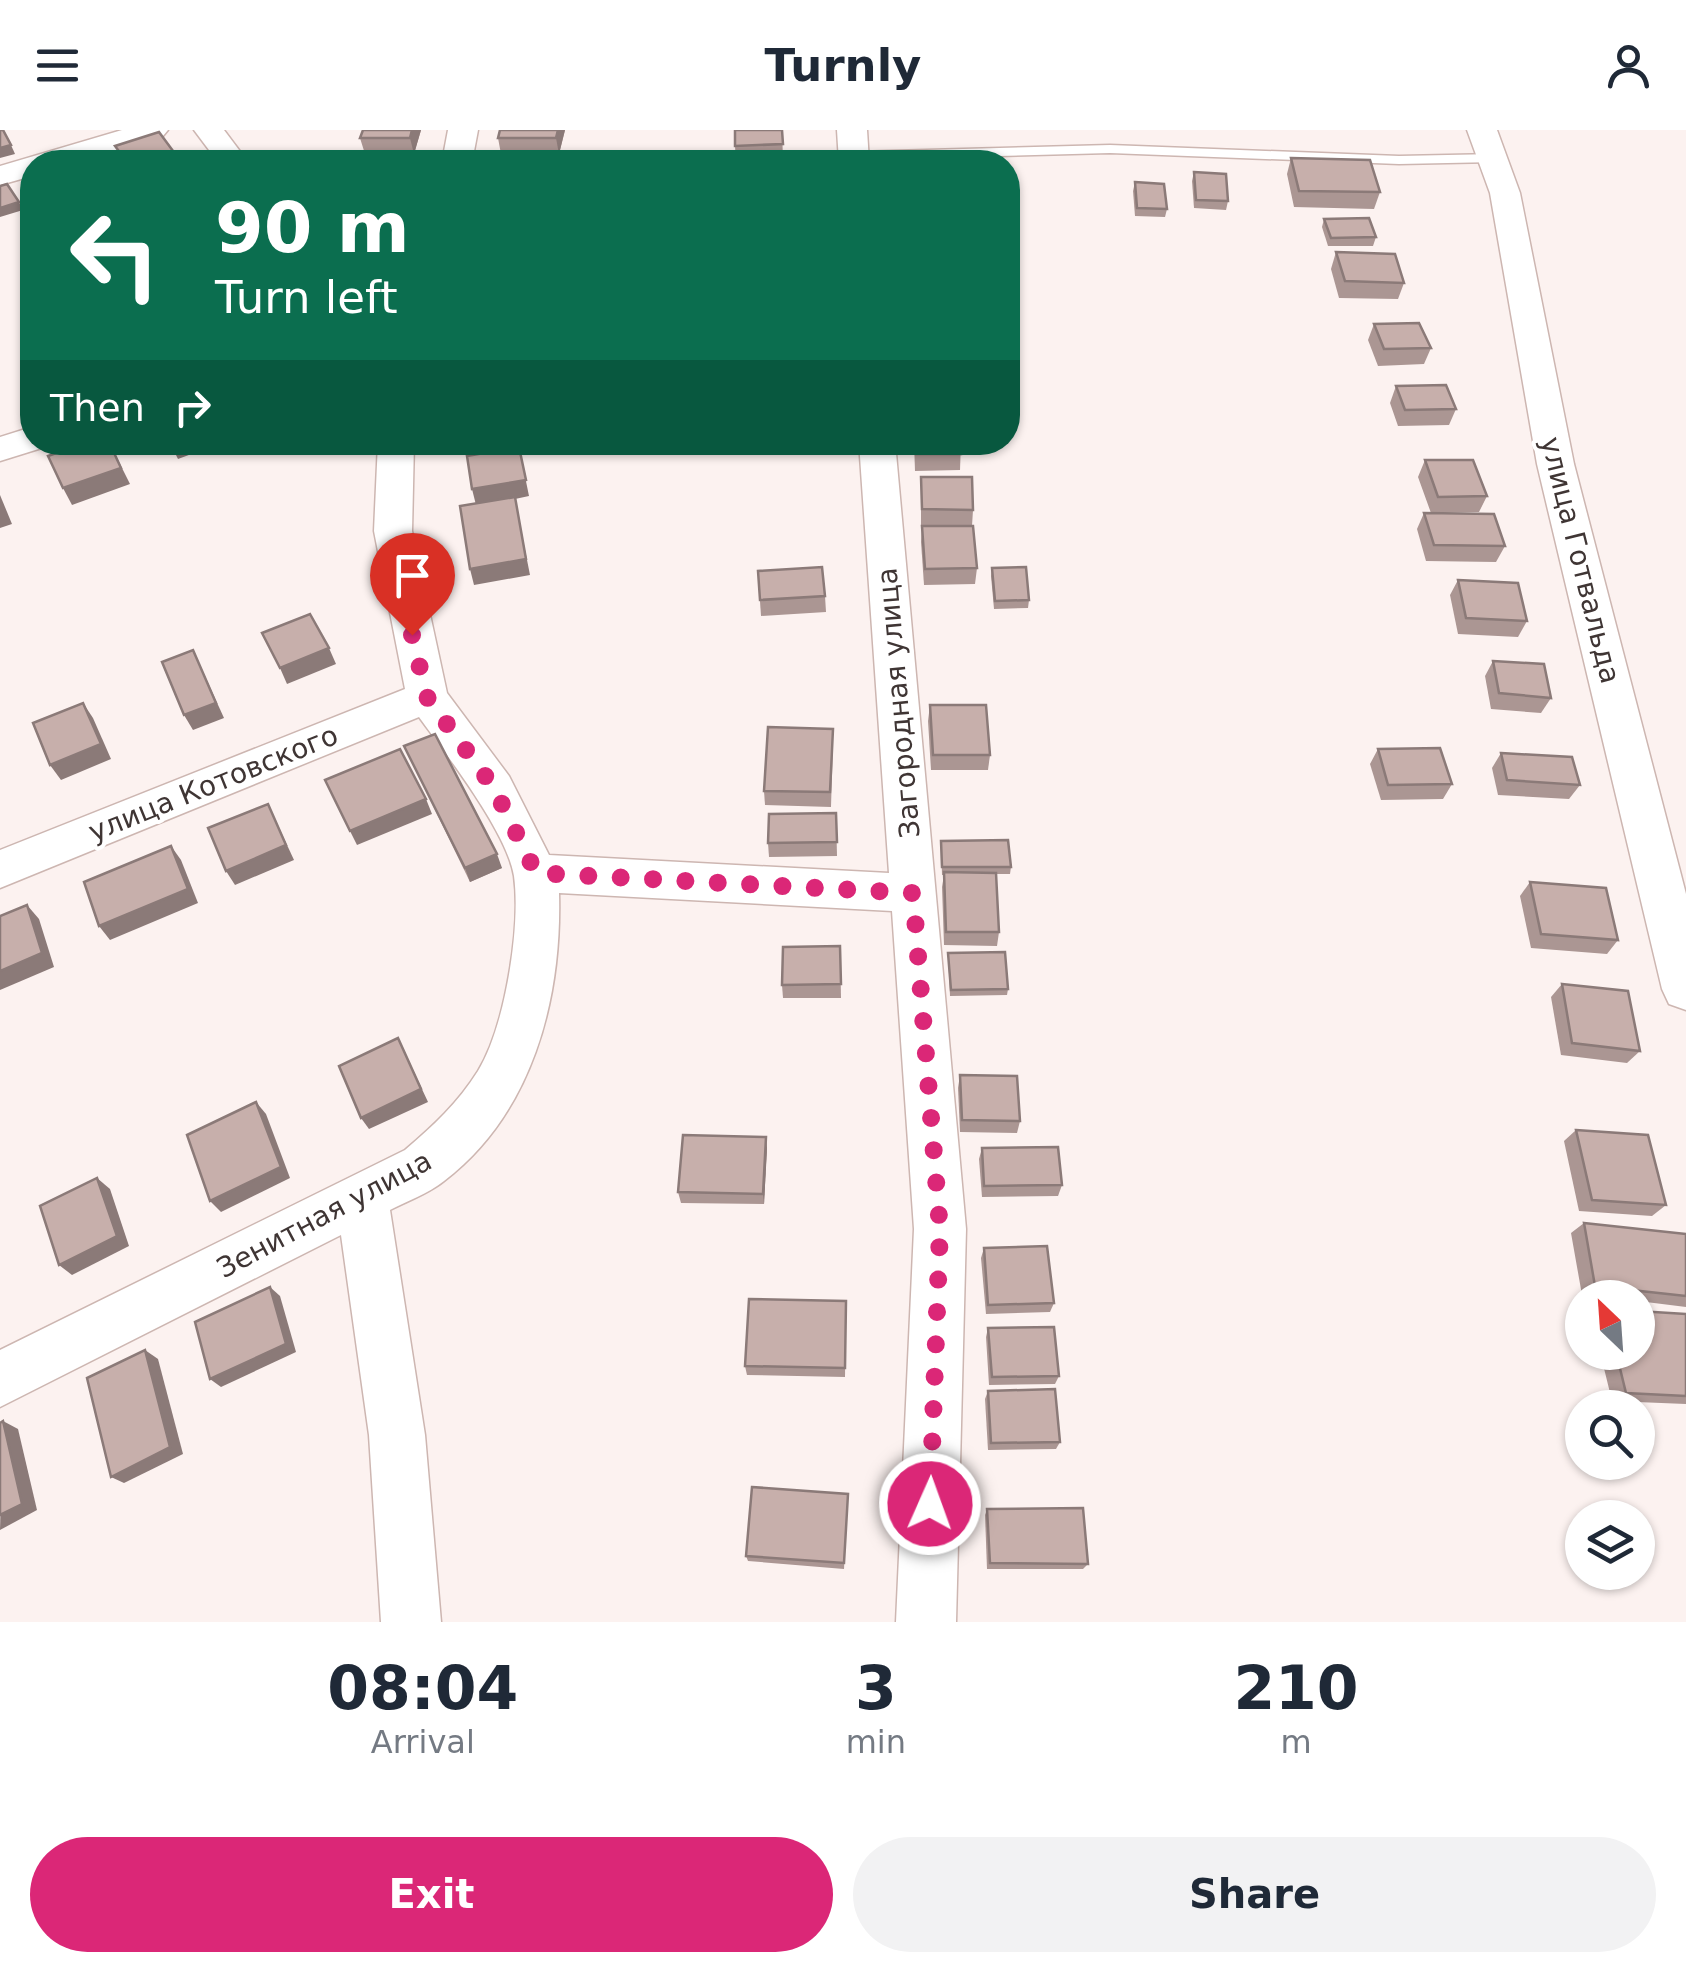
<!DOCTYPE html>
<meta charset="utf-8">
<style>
:root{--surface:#fff;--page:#f2f2f3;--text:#1f2937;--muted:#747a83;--accent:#db2777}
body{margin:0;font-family:"DejaVu Sans",sans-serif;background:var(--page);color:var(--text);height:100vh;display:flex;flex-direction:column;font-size:38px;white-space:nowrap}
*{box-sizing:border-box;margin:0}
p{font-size:32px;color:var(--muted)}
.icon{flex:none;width:55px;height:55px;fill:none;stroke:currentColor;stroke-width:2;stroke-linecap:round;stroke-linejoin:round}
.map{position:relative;height:1492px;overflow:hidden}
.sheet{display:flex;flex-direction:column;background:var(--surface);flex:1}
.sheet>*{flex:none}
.top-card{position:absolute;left:20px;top:20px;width:1000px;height:305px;border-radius:40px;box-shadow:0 2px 8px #0004;background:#0b6e4f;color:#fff;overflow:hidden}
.needle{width:65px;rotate:335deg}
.fabs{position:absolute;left:1565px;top:1150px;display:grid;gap:20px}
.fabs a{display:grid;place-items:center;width:90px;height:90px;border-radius:50%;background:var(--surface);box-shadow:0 2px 8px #0004;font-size:50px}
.pin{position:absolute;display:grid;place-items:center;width:85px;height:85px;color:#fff;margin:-102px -42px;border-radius:50% 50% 50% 0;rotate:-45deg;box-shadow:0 0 10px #0007}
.pin .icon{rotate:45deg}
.me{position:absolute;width:110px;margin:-55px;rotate:2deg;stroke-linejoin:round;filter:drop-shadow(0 0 8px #0008)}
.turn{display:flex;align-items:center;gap:35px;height:210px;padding:0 30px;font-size:45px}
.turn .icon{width:130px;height:130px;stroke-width:2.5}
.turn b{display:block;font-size:70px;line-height:85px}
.then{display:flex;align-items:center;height:95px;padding:0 30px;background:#0003;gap:20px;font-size:38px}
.eta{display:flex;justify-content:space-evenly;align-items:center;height:170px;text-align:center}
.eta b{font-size:60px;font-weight:700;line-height:70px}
.button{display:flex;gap:20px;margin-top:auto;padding:20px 30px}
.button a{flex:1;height:115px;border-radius:60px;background:var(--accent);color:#fff;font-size:40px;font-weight:700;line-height:115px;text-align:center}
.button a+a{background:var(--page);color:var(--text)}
header{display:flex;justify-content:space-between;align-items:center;height:130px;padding:0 30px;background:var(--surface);font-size:45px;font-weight:700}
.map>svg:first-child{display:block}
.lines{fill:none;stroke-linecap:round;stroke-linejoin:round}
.lane-casing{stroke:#cdb6b1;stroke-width:3}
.street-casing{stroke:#cdb6b1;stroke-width:3}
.lane{fill:#fff;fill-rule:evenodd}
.street{fill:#fff;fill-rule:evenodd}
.wall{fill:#ab9693}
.shaded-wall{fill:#8b7a78}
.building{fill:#c7afab;stroke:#8b7a78;stroke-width:2.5}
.route{stroke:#db2777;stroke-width:18;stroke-dasharray:0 32.4}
.labels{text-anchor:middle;stroke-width:8;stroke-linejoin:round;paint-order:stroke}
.street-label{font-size:28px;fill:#3f3534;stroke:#fff}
</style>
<header><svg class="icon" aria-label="menu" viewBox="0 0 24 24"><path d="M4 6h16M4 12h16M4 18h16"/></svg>Turnly<svg class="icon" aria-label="person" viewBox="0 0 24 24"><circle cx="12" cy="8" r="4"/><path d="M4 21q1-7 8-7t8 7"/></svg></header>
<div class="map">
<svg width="1686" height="1492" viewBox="0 0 1686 1492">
<rect width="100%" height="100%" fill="#fcf2f0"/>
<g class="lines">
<defs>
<path id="lane" d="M1110,15L1399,26L1496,24L1503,28L1496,32L1399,34L1110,23L854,30L847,26L854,22Z"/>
<g id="street">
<path d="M122,0H168L163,6L75,32H32V46L0,55V36Z"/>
<path d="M194,0H224L248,32H218Z"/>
<path d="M448,0H478L472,32H442Z"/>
<path d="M837,0H867L869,32H839Z"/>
<path d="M1467,0H1497L1520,63L1574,334L1686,764V880L1669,874L1662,859L1537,334L1490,63Z"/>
<path d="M32,297V312H48L45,317L0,331V307Z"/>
<path d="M378,312H414L412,401L447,563L509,646L549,725L889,743L859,312H895L966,1099L956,1492H896L914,1099L892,781L559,763C562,870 532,984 444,1051C428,1064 407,1071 390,1080L425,1305L441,1492H381L369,1305L341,1105L0,1277V1220L405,1020C433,996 458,973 478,941C505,897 521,797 514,746C507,702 446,624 419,587L0,758V720L405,559L374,401Z"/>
</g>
</defs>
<use href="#lane" class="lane-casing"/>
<use href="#street" class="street-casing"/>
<use href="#lane" class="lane"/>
<use href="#street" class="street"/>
</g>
<g class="wall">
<path d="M421,0L414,24H365L360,8Z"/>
<path d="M565,0L559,24H501L498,8Z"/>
<path d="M782,0L783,30L736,32L735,16Z"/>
<path d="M1291,28L1380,62L1374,79L1294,77L1287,44Z"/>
<path d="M1194,42L1228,71L1226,80L1194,78L1192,51Z"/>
<path d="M1135,52L1167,79L1165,87L1135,86L1133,61Z"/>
<path d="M1324,89L1376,107L1373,116H1328L1322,97Z"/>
<path d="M1336,122L1404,153L1398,169L1339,168L1331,139Z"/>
<path d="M1374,194L1431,218L1424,234L1378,236L1368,210Z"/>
<path d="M1396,256L1456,279L1449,295L1398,296L1390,273Z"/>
<path d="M914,312H961L960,340L915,341Z"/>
<path d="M1425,330L1487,366L1479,382L1431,383L1505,416L1496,432L1426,431L1417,399L1424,383H1431L1418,347Z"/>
<path d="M921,347L973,380L972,396L921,395Z"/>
<path d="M922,396L977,438L975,454L924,455L921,412Z"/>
<path d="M992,438L1029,470L1028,478L994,479L991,446Z"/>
<path d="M758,441L825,466L826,482L761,486Z"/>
<path d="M1458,450L1527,491L1518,507L1458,504L1450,465Z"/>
<path d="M1493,531L1551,568L1541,583L1491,579L1485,546Z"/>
<path d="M930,575L990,625L988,640H931L928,591Z"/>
<path d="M833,614L831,677L765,675L764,661Z"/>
<path d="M404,616L502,738L470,752Z"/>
<path d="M1378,619L1452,654L1443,669L1381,670L1370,634Z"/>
<path d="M1501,623L1580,655L1569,669L1498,665L1492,638Z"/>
<path d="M836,683L837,726L769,727L768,713Z"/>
<path d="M941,711L1011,737L1010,744H996L999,802L997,816L944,815L942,757L944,745H942Z"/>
<path d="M1530,752L1618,810L1607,824L1531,818L1520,766Z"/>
<path d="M840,816L841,868H783L782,855Z"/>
<path d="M948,823L1008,859L1007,865L950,866Z"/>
<path d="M1562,854L1640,921L1627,933L1561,925L1551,867Z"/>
<path d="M960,945L1020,991L1017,1003L960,1002L958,958Z"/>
<path d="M1576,1000L1666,1075L1652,1086L1579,1081L1564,1011Z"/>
<path d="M767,1018L764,1074L681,1073L678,1062Z"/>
<path d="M982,1018L1062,1055L1058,1066L982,1067L979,1029Z"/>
<path d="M1584,1093L1686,1104V1177L1638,1171V1168H1603L1582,1165L1571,1103Z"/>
<path d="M984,1118L1054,1173L1050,1182L986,1184L981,1128Z"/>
<path d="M846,1171L845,1247L747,1245L745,1236Z"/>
<path d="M1686,1184V1274L1612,1271L1600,1222H1638Z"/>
<path d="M988,1198L1059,1246L1055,1254L989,1255L986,1207Z"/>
<path d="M988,1261L1060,1312L1056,1319L988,1320L985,1269Z"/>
<path d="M848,1364L844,1439L748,1431L746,1426Z"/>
<path d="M987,1379L1088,1434L1083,1439H987L985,1385Z"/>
</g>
<g class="shaded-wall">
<path d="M412,0H421L414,24L410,8Z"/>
<path d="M558,0H565L559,24L556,8Z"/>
<path d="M11,15L15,24L0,28V18Z"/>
<path d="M176,25L179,32H151Z"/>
<path d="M19,72L23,80L0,87V78Z"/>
<path d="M109,312L130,354L72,375L63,358Z"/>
<path d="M224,312L178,329L170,313Z"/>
<path d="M519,317L529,366L515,369L530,445L474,455L470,439L476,375L472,359Z"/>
<path d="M0,365L12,394L0,398Z"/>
<path d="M329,518L336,534L287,554L280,538Z"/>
<path d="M193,520L224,588L193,600L184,585Z"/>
<path d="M83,573L93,588L111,629L61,650L50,635Z"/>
<path d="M426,669L432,684L357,715L350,701Z"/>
<path d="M268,674L294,730L235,755L226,741Z"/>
<path d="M171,716L181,730L198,773L110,810L99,796Z"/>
<path d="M497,724L502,738L470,752L465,738Z"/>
<path d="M27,775L39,789L54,837L0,860V841Z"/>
<path d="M398,908L428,972L369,999L361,988Z"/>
<path d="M256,972L266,984L290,1048L221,1082L210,1071Z"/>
<path d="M766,1007L767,1018L764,1074L763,1064Z"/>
<path d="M97,1048L110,1059L129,1116L72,1145L59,1135Z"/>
<path d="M270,1157L280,1166L296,1222L221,1257L210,1249Z"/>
<path d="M145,1220L158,1229L183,1324L124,1353L111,1347Z"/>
<path d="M3,1291L18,1299L37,1380L0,1400Z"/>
</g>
<g class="building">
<path d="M0,0H3L11,15L0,18Z"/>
<path d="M363,0H412L410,8H360Z"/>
<path d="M500,0H558L556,8H498Z"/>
<path d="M735,0H782L783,14L735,16Z"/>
<path d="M159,2L176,25L151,32H127L115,16Z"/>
<path d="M90,23L96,32H59Z"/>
<path d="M1291,28L1370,30L1380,62L1299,61Z"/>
<rect x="762" y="30" width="47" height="2"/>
<path d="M1194,42L1226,44L1228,71L1196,70Z"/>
<path d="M1135,52L1164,54L1167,79L1137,78Z"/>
<path d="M7,54L19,72L0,78V56Z"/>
<path d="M1369,88L1376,107L1331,108L1324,89Z"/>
<path d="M1336,122L1395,124L1404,153L1345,151Z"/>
<path d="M1419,193L1431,218L1384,219L1374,194Z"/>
<path d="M32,222V235L28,223Z"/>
<path d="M1446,255L1456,279L1405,280L1396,256Z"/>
<path d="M87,312H109L121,338L63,358L48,326Z"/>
<rect x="916" y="312" width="45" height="12"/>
<path d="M519,317L526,350L472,359L467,326Z"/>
<path d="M1425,330H1473L1487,366L1438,367Z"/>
<path d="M921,347H972L973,380L922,379Z"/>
<path d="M515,367L526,429L470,439L460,376Z"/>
<path d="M1424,383L1494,384L1505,416L1434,415Z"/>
<path d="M922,396H973L977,438L925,439Z"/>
<path d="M822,437L825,466L760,470L758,441Z"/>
<path d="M1026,437L1029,470L995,471L992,438Z"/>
<path d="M1458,450L1518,453L1527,491L1466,488Z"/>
<path d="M310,484L329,518L280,538L262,503Z"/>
<path d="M193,520L216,573L184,585L162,532Z"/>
<path d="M1493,531L1544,534L1551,568L1499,563Z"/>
<path d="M83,573L101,614L50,635L33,593Z"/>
<path d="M930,575H986L990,625H933Z"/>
<path d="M768,597L833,599L830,662L764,661Z"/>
<path d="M435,604L497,724L465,738L404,616Z"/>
<path d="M1440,618L1452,654L1388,655L1378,619Z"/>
<path d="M400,619L426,669L350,701L325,650Z"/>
<path d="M1501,623L1572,627L1580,655L1507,650Z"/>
<path d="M268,674L286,715L226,741L208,698Z"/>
<path d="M836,683L837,712L768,713L769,684Z"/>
<path d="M1008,710L1011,737H942L941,711Z"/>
<path d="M171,716L188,759L99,796L84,752Z"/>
<path d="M944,742L996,743L999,802H946Z"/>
<path d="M1530,752L1606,758L1618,810L1541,804Z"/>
<path d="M27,775L42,823L0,841V786Z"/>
<path d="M840,816L841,854L782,855L783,817Z"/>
<path d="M1005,822L1008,859L951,860L948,823Z"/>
<path d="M1562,854L1628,861L1640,921L1572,913Z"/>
<path d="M398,908L421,959L361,988L339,936Z"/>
<path d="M960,945L1017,946L1020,991L962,990Z"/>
<path d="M256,972L281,1037L210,1071L187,1005Z"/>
<path d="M1576,1000L1648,1005L1666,1075L1592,1070Z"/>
<path d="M683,1005L766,1007L763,1064L678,1062Z"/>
<path d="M1058,1017L1062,1055L984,1056L982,1018Z"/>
<path d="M97,1048L117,1106L59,1135L40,1076Z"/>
<path d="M1584,1093L1686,1104V1166L1595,1156Z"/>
<path d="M1047,1116L1054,1173L988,1175L984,1118Z"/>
<path d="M270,1157L286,1214L210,1249L195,1192Z"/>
<path d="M749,1169L846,1171L845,1238L745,1236Z"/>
<path d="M1638,1181L1686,1184V1266L1626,1263L1616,1222H1638Z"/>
<path d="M1054,1197L1059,1246L992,1247L988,1198Z"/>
<path d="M145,1220L170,1317L111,1347L87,1248Z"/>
<path d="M1055,1259L1060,1312L991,1313L988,1261Z"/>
<path d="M3,1291L22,1374L0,1385V1293Z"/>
<path d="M752,1357L848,1364L844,1433L746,1426Z"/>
<path d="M1083,1378L1088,1434L990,1433L987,1379Z"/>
</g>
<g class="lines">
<path class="route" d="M412,505L427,567L494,658L536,743L913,763L940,1099L930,1374"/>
</g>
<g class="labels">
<g class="street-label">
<text transform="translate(1581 430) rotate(76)" y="10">улица Готвальда</text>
<text transform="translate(898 573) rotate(-95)" y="10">Загородная улица</text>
<text transform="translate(213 653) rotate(-22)" y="10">улица Котовского</text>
<text transform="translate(324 1084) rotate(-28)" y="10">Зенитная улица</text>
</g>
</g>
</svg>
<div class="fabs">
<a><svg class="needle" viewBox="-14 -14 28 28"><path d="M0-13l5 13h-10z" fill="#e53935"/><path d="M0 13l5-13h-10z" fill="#747a83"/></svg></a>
<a><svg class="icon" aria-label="search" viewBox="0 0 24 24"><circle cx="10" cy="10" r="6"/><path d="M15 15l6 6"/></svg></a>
<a><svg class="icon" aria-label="layers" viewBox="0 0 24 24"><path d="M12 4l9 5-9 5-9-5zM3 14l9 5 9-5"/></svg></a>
</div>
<div class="pin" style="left:412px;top:505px;background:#d93025"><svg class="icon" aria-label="arrive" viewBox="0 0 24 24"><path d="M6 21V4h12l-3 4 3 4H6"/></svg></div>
<svg class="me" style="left:930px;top:1374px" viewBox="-20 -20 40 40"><circle r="17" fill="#db2777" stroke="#fff" stroke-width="3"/><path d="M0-11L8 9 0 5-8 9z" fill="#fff"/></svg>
<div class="top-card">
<div class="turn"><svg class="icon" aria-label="left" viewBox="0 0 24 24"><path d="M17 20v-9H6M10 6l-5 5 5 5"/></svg><div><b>90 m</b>Turn left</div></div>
<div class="then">Then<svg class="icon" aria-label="right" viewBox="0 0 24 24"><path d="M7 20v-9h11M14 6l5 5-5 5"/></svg></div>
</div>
</div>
<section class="sheet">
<div class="eta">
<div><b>08:04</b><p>Arrival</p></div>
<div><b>3</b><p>min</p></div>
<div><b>210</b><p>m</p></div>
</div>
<div class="button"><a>Exit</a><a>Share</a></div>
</section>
